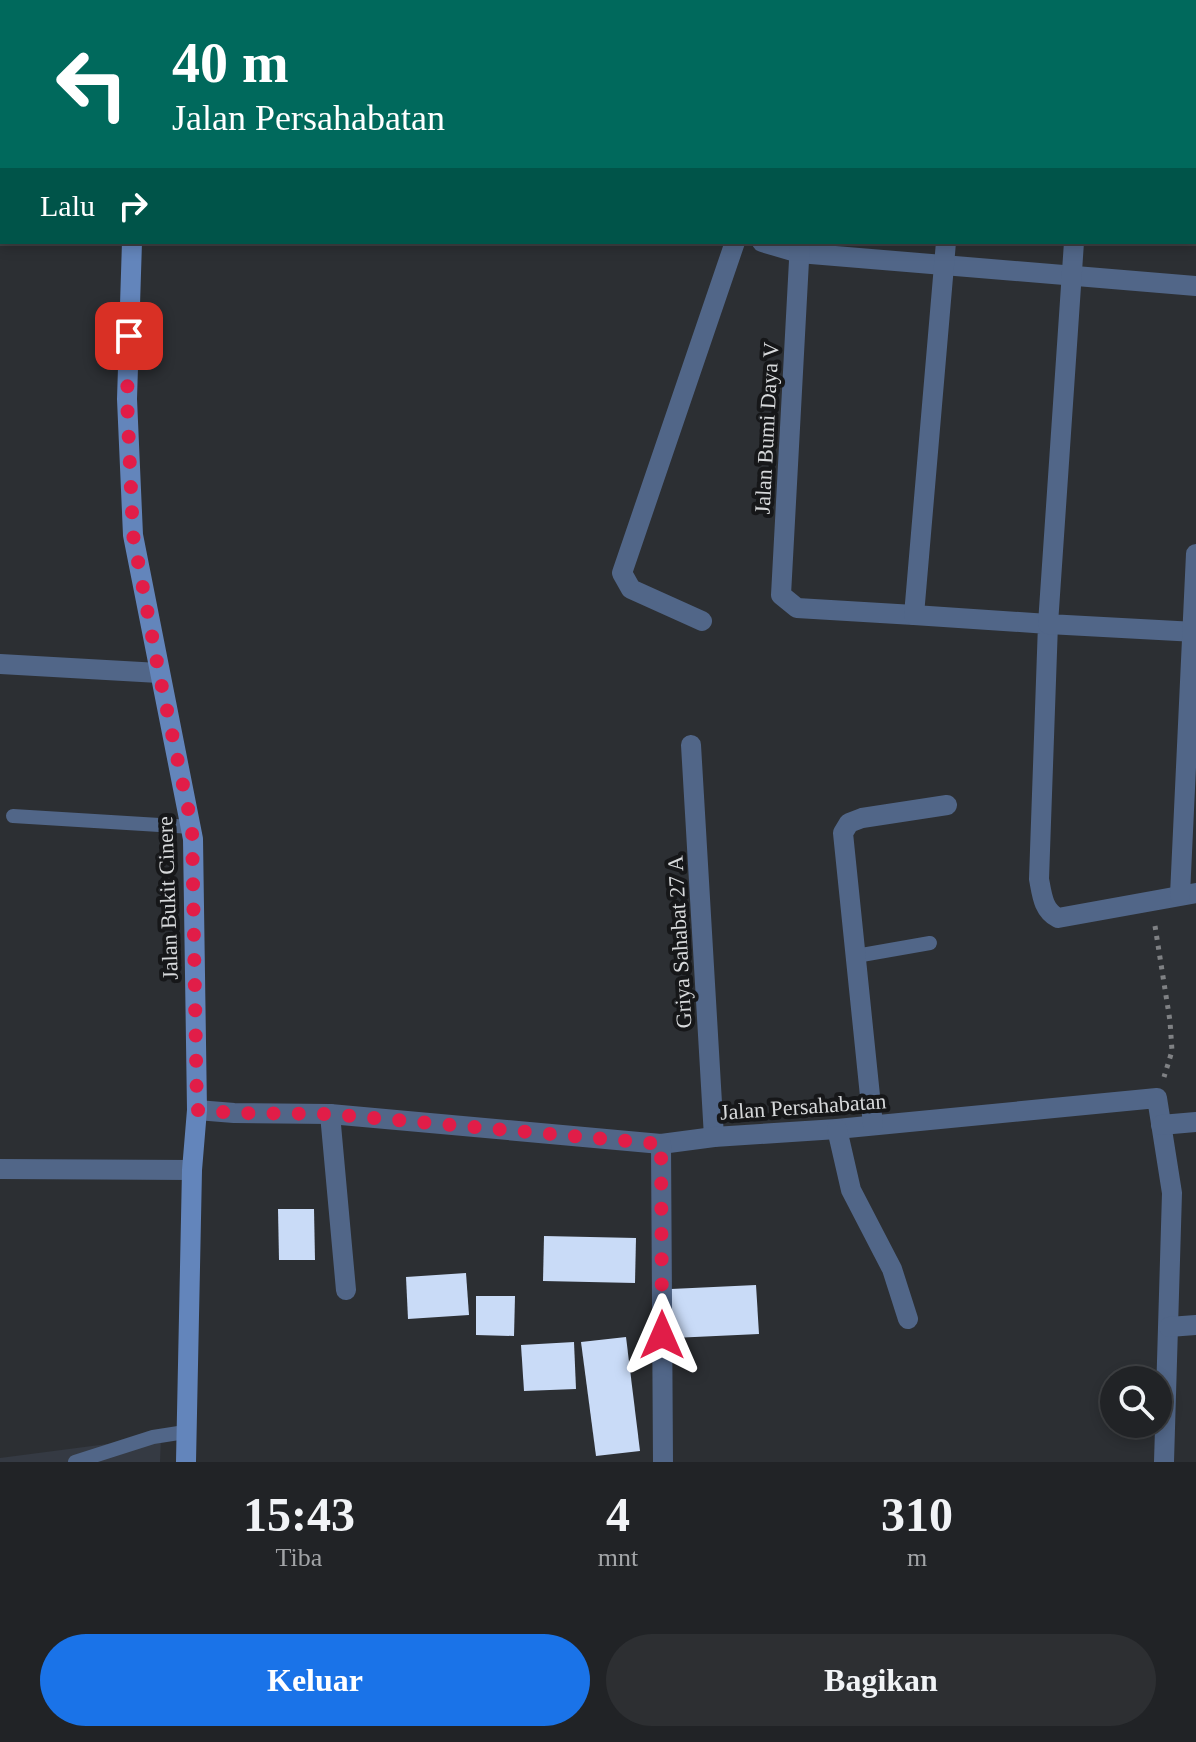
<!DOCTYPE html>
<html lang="id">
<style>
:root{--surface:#212326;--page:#2d2f32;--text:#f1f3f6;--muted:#a2a4a7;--line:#3e4043;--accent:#1a73e8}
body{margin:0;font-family:Georgia,serif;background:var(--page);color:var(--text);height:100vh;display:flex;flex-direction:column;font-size:30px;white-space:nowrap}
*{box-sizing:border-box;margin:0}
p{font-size:26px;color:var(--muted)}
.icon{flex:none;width:44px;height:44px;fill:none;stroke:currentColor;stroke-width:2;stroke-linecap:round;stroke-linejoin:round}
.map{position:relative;height:1462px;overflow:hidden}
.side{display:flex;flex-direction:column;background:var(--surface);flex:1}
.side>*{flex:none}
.guide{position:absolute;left:0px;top:0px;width:1196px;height:244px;box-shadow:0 4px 12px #0003,0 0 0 2px var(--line);background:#00695c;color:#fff;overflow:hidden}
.fabs{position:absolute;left:1100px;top:1366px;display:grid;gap:16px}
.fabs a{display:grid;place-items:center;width:72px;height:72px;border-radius:50%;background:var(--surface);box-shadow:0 4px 12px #0003,0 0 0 2px var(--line);font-size:40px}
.pin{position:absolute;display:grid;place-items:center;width:68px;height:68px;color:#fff;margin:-34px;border-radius:16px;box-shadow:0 4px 12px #0006}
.me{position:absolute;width:88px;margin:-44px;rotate:0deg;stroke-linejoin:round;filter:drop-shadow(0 0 6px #0008)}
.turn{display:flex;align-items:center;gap:28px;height:168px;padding:0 40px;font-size:36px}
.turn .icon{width:104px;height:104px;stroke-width:2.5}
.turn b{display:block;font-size:56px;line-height:68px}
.then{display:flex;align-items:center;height:76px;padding:0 40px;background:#0003;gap:16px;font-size:30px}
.eta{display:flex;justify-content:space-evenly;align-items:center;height:136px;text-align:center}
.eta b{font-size:48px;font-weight:700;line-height:56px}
.primary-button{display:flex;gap:16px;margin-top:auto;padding:16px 40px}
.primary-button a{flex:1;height:92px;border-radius:48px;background:var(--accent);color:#fff;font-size:32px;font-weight:700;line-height:92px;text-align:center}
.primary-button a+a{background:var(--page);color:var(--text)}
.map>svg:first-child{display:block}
.built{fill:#353a43}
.building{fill:#c9dbf7}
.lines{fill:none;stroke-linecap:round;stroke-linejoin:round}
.path{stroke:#7f8184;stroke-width:5;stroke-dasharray:4 6;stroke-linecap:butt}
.service{stroke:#516688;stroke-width:14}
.minor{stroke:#516688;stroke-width:20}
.secondary{stroke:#6385bb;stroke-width:20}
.route{stroke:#e11d48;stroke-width:14;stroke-dasharray:0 25.2}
.labels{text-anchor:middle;stroke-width:8;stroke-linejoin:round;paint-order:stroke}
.street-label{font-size:22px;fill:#d7d9db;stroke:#161719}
</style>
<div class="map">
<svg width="1196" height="1462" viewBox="0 0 1196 1462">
<rect width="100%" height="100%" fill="#2c2f33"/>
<path class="built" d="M161,1437L160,1462H0V1458Z"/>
<g class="building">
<path d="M278,1209H314L315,1260H279Z"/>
<path d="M544,1236L636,1238L635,1283L543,1281Z"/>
<path d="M466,1273L469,1315L408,1319L406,1277Z"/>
<path d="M756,1285L759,1334L673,1338L671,1289Z"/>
<path d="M476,1296H515L514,1336L476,1335Z"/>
<path d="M626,1337L640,1451L596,1456L581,1342Z"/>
<path d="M574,1342L576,1389L524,1391L521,1345Z"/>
</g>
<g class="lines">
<path class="path" d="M1155,926L1170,1021L1172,1051L1164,1077"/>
<g class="service">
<path d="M13,816L192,827"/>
<path d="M856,956L930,943"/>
<path d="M75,1462L153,1437L185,1432"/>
</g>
<g class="minor">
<path d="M359,2V0"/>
<path d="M514,2V0"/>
<path d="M683,2V0"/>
<path d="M816,2V0"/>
<path d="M958,2V0"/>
<path d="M1086,2V0"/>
<path d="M762,242L799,253L1196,286"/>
<path d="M800,242L781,595L797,608L914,615"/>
<path d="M946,242L914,615L1048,624L1039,879C1042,895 1043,910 1058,918L1196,893"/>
<path d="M1074,242L1048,624L1196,632"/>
<path d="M702,621L631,589L622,573L735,242"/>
<path d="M0,664L159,673"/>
<path d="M691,745L714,1137"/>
<path d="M1180,895L1196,554"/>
<path d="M197,1110L234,1113L330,1114L661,1144L714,1137L837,1129L1157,1098L1172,1193L1164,1462"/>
<path d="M330,1114L346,1290"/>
<path d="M873,1125L843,833L849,823L862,818L947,805"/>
<path d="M1161,1125L1196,1122"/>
<path d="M837,1129L851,1190L892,1269L908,1319"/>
<path d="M661,1144L663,1462"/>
<path d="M0,1169L192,1170"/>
<path d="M1169,1327L1196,1325"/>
</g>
<g class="secondary">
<path d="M152,2L153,0"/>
<path d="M132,242L127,399L133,535L193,839L197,1110L192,1170L186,1462"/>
</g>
</g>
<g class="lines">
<path class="route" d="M129,336L127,399L133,535L159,673L192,827L197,1110L234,1113L330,1114L661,1144L662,1335"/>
</g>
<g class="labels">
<g class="street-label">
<text transform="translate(766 428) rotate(-87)" y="8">Jalan Bumi Daya V</text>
<text transform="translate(167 898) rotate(-92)" y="8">Jalan Bukit Cinere</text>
<text transform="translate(679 942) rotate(-93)" y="8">Griya Sahabat 27 A</text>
<text transform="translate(803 1106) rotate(-4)" y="8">Jalan Persahabatan</text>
</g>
</g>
</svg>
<div class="fabs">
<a><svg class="icon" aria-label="search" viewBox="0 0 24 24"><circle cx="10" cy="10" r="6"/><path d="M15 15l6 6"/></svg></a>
</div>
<div class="pin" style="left:129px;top:336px;background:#d93025"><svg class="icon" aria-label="arrive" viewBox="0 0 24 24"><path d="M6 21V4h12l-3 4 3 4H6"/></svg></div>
<svg class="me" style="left:662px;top:1335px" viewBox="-20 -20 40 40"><path d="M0-17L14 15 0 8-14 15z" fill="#e11d48" stroke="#fff" stroke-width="4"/></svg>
<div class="guide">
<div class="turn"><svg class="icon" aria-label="left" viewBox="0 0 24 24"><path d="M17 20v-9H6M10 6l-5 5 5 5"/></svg><div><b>40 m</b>Jalan Persahabatan</div></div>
<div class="then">Lalu<svg class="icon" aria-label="right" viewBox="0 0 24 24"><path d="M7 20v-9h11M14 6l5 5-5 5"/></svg></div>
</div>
</div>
<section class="side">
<div class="eta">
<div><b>15:43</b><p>Tiba</p></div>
<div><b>4</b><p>mnt</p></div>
<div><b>310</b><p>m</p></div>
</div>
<div class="primary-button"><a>Keluar</a><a>Bagikan</a></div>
</section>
